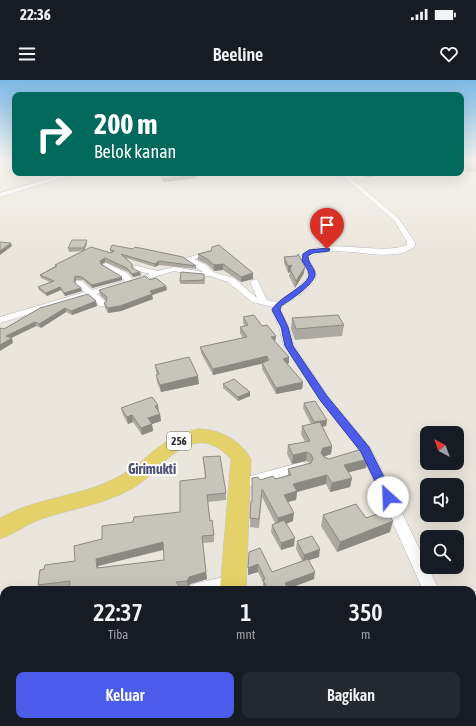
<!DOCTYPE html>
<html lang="id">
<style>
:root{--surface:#171b24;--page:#242831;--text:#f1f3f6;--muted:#9ea1a6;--accent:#4b5ceb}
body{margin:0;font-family:"Asap Condensed",sans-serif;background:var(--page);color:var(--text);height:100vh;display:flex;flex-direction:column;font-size:15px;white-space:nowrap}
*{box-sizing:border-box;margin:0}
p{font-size:13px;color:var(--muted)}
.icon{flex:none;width:22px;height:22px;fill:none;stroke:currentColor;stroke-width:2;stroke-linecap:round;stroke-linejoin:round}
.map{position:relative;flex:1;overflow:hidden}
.sheet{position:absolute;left:0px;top:506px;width:476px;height:140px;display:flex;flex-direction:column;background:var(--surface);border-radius:12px 12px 0 0;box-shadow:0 4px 16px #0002}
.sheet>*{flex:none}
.guide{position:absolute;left:12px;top:12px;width:452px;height:84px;border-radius:8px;box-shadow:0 4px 16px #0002;background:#00695c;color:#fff;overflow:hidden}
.needle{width:26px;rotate:319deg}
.tools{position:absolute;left:420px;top:346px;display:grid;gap:8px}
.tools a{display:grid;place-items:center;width:44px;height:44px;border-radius:8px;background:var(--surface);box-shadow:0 4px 16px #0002;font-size:20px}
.pin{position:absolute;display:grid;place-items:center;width:34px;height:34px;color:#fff;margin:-41px -17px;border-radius:50% 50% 50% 0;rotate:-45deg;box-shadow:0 0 4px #0007}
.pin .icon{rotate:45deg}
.me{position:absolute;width:44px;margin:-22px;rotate:335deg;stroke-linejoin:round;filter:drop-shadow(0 0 3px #0008)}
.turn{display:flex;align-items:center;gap:14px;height:84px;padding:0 16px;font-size:18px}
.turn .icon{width:52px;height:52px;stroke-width:2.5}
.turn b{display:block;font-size:28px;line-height:34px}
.eta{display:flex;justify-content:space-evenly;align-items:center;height:68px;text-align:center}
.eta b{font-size:24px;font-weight:600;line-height:28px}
.button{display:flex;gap:8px;margin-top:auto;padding:8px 16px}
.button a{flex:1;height:46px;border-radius:8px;background:var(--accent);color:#fff;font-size:16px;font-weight:600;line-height:46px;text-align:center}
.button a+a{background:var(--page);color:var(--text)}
.status{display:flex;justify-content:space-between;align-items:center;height:28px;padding:0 20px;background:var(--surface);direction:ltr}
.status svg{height:11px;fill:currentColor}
header{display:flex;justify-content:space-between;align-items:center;height:52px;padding:0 16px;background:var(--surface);font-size:18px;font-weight:600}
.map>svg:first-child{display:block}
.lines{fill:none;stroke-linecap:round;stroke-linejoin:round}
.lane-casing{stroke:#b1b2bd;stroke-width:0.5}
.street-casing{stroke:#b1b2bd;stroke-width:1}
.primary-casing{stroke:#c3c3c3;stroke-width:1}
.lane{fill:#fff;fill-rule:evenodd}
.street{fill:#fff;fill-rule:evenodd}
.primary{fill:#e5d169;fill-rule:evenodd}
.wall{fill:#aba9a2;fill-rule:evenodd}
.shaded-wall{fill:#8b8984}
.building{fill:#c7c4bc;stroke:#8b8984;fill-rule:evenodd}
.route{fill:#4b5ceb;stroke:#313c99}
.labels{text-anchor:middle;stroke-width:4;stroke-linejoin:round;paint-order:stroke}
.shield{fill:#fff;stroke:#6a6a6a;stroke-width:1}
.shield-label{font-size:11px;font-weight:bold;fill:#2a2a2a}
.quarter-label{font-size:14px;font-weight:bold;fill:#4e5377;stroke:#fff}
</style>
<div class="status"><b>22:36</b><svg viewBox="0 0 49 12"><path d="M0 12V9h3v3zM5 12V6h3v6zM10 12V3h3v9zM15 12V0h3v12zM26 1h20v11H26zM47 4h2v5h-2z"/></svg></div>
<header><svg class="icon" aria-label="menu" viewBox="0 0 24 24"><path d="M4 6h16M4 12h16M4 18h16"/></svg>Beeline<svg class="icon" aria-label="heart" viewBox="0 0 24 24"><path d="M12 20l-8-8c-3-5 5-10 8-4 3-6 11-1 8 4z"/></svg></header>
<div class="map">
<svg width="476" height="646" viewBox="0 0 476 646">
<rect width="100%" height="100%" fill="#ebe6dd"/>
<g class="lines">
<defs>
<path id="lane" d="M355,96L356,98L347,99L346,98Z"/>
<g id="street">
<path d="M68,93H77L0,117V113Z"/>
<path d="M339,93H345L398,138L415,162V166C390,188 336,159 308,178C310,183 316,189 316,195C315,206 291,221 282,226L280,230L289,247L294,266L328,316L372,370L439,510H423L361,372L320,320L284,266L279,247L272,230L273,227L252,222L228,202L210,196H199L174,191L97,214L106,222V226H100L89,216L0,243V237L85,212L76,205V201H82L92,210L125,201L121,197L103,187L102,185L106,183L127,193L132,199L150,194L134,190V186H137L158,191L174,187L203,192L184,179L208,171H211V175L194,179L206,185L213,192L234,198L257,218L250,201L257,199L267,220L277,222L295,210L307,198L308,192L300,177C322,154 377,177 407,165V162L394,140Z"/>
<path d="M303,382L307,384L309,387L307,390L239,409L234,408L233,404L234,400L239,399Z"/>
<path d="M233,495L238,497L241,502L238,507L233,509L189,510L191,505L197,503Z"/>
<path d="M472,589L476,591V616L472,614Z"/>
<path d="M9,642H30L29,646H8Z"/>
<path d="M61,642H80L81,646H62Z"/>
</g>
<g id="primary">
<path d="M198,349C220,349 240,360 251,379L246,510H220L231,379C222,369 210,361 197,363C171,367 155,396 133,408C104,425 69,429 38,440C25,446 13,454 0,459V438C37,417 81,417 118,397C150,380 158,358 198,349Z"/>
<path d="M287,642H319L320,646H288Z"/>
</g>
</defs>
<use href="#lane" class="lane-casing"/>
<use href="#street" class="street-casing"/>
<use href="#primary" class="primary-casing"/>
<use href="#lane" class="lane"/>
<use href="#street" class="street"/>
<use href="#primary" class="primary"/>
</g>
<g class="wall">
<path d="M476,82V92H467L466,86L467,83Z"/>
<path d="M159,93H220L196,95L197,98L164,102Z"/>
<path d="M362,93H386L385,95L366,97Z"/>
<path d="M87,163L84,171L111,173L110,170L196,186V189L159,185L155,187L126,178L133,188L141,195L133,197L128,192L105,182L101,184L122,200L92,208L83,200H76L75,203L81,208L82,211L65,216L61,210L47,216L39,210L38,207L50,202L41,198L40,195L55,186V185L83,171L69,172L68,168Z"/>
<path d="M211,171L253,199L241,202L223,190L214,191L207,184L198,180V174Z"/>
<path d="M284,177L304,193L295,208L289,196L290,192L288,193L284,183Z"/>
<path d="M204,194L205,204H180V201Z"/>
<path d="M150,200L167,210L152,215L153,219L121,231L108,233L105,228L104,223L106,222V221L100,215L99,210Z"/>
<path d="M96,221L97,226L72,235L66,232L41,248L36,246L11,258L13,263L4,249L40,228Z"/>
<path d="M243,237L275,262L289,277V283L287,284L303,302L302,309L276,314L262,289V284L213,295L201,273L200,267L243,258L240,253V247L245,246L243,243Z"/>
<path d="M292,238L344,245L342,256L295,260L291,249Z"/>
<path d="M155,285L199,304L161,312L157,302L156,295L157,294L156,292Z"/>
<path d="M223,304L250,312V316L238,321L223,308Z"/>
<path d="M304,323L327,340L326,346L322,347L332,366L331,374L324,377L329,379L366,388L348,392L352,398L350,407L330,412L326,404L297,412L296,420L288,422L293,441L286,444L294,466L281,470L271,452L272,445L275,443L262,417L259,448L250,447L251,421H252V398L260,400L275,399L288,396V389L310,383L306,381L292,384L287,374L288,365L305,362L301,354L302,346L311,344L303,328Z"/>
<path d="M121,328L159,331L160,334L161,341L152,344L153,351L142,355L133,342L128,344L123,335Z"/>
<path d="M203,377L226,413V420L208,422L210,441L214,455V462L203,463L207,499L190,504L188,508L179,509L69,508L56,510H40L38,505L44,489L75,481L102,459L133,442L180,432L205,398ZM164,470V480L98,488V486Z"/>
<path d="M323,435L366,438L390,452L337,472L321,446Z"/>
<path d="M297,461L319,477L309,480L314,499L287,509H263V502L258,492L248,495L249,472L272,492L302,481L296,469Z"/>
<path d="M343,642H393L397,646H346Z"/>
</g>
<g class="shaded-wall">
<path d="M195,93H220L196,95L197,98L164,102L163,99Z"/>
<path d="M377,93H386L385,95L366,97L367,94Z"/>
<path d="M87,160V163L84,171V168Z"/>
<path d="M11,163L12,166L0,175V171Z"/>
<path d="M105,178V182L101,185L100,181Z"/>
<path d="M159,181V185L155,187V184Z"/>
<path d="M223,184V190L214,191V185Z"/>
<path d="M292,185L290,189V192L288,193V186Z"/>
<path d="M305,187L304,193L295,208L296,201Z"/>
<path d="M140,192L141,195L133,197L132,194Z"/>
<path d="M253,193V199L241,202V197Z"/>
<path d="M75,196L76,200L74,205V202Z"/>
<path d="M122,197V200L92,208V205Z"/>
<path d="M166,206L167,210L152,215L153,219L121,231L108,233V228L150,211Z"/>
<path d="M60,207L61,210L47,216L46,213Z"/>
<path d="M81,208L82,211L65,216L64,213Z"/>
<path d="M96,221L97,226L72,235L71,231Z"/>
<path d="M65,228L66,232L41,248L39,244Z"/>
<path d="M35,242L36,246L7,260L6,256Z"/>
<path d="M276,256L275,262L271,257Z"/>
<path d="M12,258L13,263L0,271V265Z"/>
<path d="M267,276V282L213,295V289Z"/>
<path d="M289,277V283L282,285L283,279Z"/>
<path d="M198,296L199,304L161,312L160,305Z"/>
<path d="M303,302L302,309L276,314V308Z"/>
<path d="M250,312V316L238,321V317Z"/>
<path d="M158,325L159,332L155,326Z"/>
<path d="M160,334L161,341L152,344L153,351L142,355L141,348L148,338Z"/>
<path d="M132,335L133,342L128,344L127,337Z"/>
<path d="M327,340L326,346L313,348L314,342Z"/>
<path d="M332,366L331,374L322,377L321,373L323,368Z"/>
<path d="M307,372L306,381L292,384L293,375Z"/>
<path d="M368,379L366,388L342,394L344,385Z"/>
<path d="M327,395L326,404L297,412L296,420L283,423L284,415L293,404Z"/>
<path d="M352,398L350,407L330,412L332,403Z"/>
<path d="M294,433L293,441L277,447L278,438Z"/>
<path d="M393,441L390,452L337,472L340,462Z"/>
<path d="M295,458L294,466L281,470V463Z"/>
<path d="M163,462L165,469L98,486L100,495L97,488L96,479Z"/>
<path d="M320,469L319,477L303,482L304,475Z"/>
<path d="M258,484V492L248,495V488Z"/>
<path d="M206,492L207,499L190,504L188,508L187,501L189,497Z"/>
<path d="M315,492L314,499L285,510V503Z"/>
<path d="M179,506V510H172Z"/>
<path d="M4,634V642H7L2,646H0V637Z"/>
<path d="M257,642H259V646H253Z"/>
</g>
<g class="building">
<path d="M476,82V89H467V83Z"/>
<path d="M160,93H195L196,95L163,99Z"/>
<path d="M365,93H377L367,94Z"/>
<path d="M72,160H87L84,168H68Z"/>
<path d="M0,162L11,163L0,171Z"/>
<path d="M112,165L133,169L135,167L183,177L196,186L159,181L155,184L121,174L132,184V188L140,192L132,194L127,188L105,178L100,181L101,184L122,197L92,205L82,197L75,196L74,202L81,208L64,213L60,207L46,213L38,207L54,201L40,195L57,186L55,185L91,167L111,173L114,171L110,170Z"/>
<path d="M219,165L253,193L241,197L223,184L214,185L207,179L198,174L211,171L212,167Z"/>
<path d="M298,174L305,187L296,201L290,189L292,185L288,186L284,177L297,176Z"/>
<path d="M181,192L204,194V200L180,201Z"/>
<path d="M146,196L150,200L156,198L166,206L150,211L152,214L120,226L108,228L104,223L106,222L107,217L99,210Z"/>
<path d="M88,214L96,221L71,231L65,228L39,244L35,242L6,256L12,258L0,265V249L1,248L4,249L40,228Z"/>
<path d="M254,235L262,246L267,245L276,256L271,257L289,277L283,279L303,302L276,308L262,283L269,280L267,276L213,289L200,267L247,257L240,247L248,245L243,237Z"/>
<path d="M338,235L344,245L296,249L292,238Z"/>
<path d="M189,277L198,296L160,305L156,295L159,294L155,285Z"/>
<path d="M234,299L250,312L238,317L223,304Z"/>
<path d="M152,317L158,325L155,326L160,334L148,338L152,344L141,348L132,335L127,337L121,328Z"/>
<path d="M315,321L327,340L314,342L304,323Z"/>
<path d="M320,342L332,366L323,368L321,373L324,377L329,379L362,369L368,379L344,385L352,398L332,403L327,395L293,404L297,411L284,415L294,433L278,438L262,409L259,439L250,438L251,421H252V398L258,397L260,400L273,396L275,399L291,395L288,389L311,383L313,379L311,374L307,372L293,375L288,365L310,361L302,346Z"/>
<path d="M220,376L226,413L207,415L210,441L212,440L214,455L202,456L206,492L189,497L187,501L176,502L179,506L172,510H69L70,501L38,505L40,490L44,489L45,485L75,481L74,466L102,459V446L133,442L134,437L180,432V401L206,398L203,377ZM163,462L164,480L97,488L96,479Z"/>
<path d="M356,424L366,438L386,431L393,441L340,462L323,435Z"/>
<path d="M284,440L295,458L281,463L272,445Z"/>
<path d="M312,456L320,469L304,475L297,461Z"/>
<path d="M260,468L272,492L308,479L315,492L285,503L288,510H261L267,508L263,500L265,499L258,484L248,488L249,472Z"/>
<path d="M4,562V634L0,637V564Z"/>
<path d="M197,642H257L253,646H192Z"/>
<path d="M350,642H393L397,646H353Z"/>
</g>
<linearGradient id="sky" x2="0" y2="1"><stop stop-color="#7bb9e6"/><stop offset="0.47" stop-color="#f6f4f0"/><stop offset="1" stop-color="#f6f4f0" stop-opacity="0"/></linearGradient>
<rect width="476" height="171" fill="url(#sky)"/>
<path class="route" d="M327,168L330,169L329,171L313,173L308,176C308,183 314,187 315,193C317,203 289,221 281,226L280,230L288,247L293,266L327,316L369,367L394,417L392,420H384L361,372L320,320L285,266L281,247L272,230C277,218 310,205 309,194C308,189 304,184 302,180L303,174L309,170Z"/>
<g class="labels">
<rect class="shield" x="167" y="352" width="24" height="18" rx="3"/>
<g class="shield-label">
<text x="179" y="365">256</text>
</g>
<g class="quarter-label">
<text x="152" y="394">Girimukti</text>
</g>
</g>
</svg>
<div class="tools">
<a><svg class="needle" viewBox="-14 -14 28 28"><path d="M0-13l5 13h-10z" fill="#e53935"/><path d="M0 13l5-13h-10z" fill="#9ea1a6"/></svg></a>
<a><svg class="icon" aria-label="sound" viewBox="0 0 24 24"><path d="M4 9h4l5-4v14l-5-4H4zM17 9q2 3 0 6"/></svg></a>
<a><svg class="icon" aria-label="search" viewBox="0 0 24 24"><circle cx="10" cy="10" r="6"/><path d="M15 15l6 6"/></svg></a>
</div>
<div class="pin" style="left:327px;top:169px;background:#d93025"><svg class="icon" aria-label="arrive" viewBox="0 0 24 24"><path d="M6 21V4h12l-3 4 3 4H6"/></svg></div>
<svg class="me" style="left:388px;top:417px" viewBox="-20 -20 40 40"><circle r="19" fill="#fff"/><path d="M0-13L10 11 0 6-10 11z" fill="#4b5ceb"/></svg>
<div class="guide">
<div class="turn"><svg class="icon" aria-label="right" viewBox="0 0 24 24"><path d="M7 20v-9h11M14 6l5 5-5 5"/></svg><div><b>200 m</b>Belok kanan</div></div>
</div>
<section class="sheet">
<div class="eta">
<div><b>22:37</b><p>Tiba</p></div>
<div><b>1</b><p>mnt</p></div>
<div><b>350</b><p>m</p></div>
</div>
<div class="button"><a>Keluar</a><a>Bagikan</a></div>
</section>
</div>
